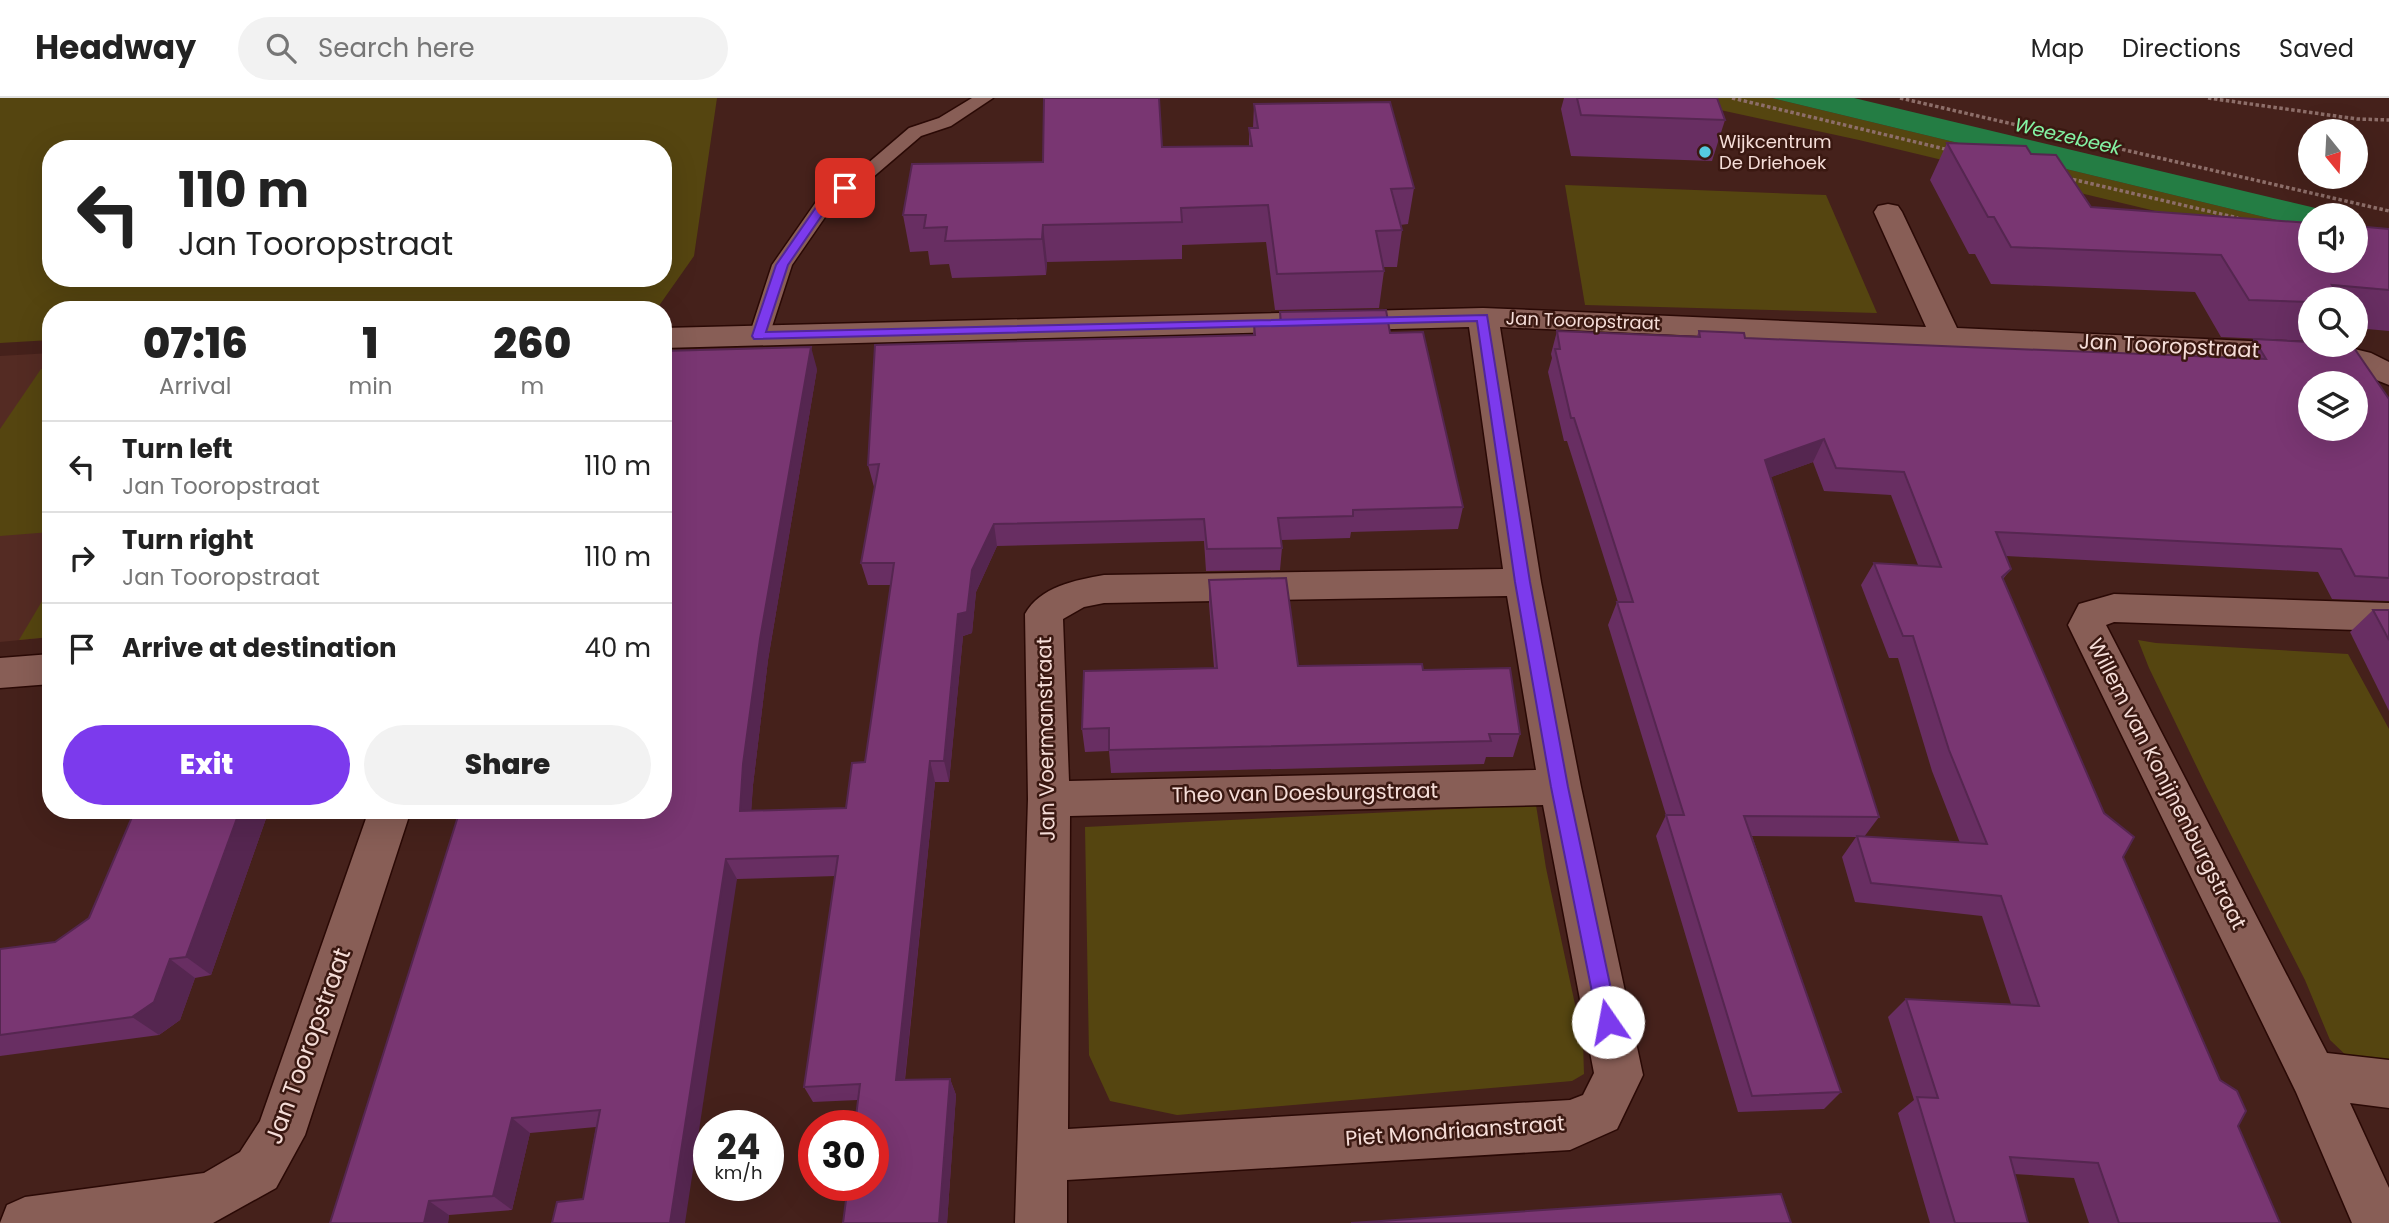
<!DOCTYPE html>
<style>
:root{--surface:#fff;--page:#f2f2f2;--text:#222;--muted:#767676;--line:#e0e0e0;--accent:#7c3aed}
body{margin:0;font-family:Poppins,sans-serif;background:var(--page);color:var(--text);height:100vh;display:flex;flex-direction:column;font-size:26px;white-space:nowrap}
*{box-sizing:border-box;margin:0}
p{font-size:23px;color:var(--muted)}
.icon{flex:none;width:38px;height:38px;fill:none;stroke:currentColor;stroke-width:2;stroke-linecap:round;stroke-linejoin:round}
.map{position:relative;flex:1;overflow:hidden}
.drawer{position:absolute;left:42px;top:203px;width:630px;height:518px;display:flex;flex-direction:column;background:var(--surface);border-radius:28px;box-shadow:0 7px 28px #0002}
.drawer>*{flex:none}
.guide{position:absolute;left:42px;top:42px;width:630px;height:147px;border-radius:28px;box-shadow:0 7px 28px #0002;background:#fff;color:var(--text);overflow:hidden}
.needle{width:46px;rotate:162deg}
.fabs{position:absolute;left:2298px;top:21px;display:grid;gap:14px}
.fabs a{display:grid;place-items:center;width:70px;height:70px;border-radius:50%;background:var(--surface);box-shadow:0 7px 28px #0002;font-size:35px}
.speed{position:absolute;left:693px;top:1012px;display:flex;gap:14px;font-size:35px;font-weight:700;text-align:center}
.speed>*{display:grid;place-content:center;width:91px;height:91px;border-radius:50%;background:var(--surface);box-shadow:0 7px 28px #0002;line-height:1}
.speed small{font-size:18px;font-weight:400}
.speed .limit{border:10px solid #d22;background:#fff;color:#111}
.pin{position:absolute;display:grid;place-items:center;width:60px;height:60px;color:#fff;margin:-30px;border-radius:14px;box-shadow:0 4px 10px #0006}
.me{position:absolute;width:77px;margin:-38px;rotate:348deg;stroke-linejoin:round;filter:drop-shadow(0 0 5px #0008)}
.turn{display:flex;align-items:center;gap:24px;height:147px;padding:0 21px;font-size:32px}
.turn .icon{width:91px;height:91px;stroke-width:2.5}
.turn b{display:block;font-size:49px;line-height:60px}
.eta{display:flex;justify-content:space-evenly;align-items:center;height:119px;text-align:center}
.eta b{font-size:42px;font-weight:800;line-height:49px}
.cta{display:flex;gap:14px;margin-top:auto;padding:14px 21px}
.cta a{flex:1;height:80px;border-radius:42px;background:var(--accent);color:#fff;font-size:28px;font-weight:800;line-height:80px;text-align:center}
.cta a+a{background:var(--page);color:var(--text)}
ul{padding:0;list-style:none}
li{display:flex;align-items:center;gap:21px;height:91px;padding:0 21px;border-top:2px solid var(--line)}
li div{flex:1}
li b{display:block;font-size:26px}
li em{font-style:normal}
header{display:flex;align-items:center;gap:42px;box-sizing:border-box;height:98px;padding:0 35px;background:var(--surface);border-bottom:2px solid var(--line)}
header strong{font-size:33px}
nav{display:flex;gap:38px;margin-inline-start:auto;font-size:24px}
.search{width:490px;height:63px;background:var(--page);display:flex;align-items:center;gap:18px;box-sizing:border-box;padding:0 24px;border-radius:38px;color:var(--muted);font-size:26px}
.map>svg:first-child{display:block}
.built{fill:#542b23}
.green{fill:#554510;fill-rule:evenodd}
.water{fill:#247d44}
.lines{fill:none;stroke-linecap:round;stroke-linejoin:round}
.lane-casing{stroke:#2a0905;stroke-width:3}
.street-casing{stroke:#2a0905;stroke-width:3}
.path{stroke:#8d6e69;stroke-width:3.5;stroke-dasharray:3.5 2.5;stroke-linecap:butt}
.lane{fill:#885e56;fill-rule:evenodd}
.street{fill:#885e56;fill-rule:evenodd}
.wall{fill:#682e62;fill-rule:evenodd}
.shaded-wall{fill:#552650}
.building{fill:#793672;stroke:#552650;stroke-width:2;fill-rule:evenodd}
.route{fill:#7c3aed;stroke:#51269a;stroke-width:2}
.poi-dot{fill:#55cadf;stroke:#3a1811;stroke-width:2.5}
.labels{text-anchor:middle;stroke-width:5;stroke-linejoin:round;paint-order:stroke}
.far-poi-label{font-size:18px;fill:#f5ddd8;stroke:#3a1811;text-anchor:start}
.far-street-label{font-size:18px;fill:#f5ddd8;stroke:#3a1811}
.far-water-label{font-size:19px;font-style:italic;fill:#84f4a4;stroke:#3a1811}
.street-label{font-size:21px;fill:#f5ddd8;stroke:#3a1811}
.near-street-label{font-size:24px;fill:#f5ddd8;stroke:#3a1811}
</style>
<header>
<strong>Headway</strong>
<div class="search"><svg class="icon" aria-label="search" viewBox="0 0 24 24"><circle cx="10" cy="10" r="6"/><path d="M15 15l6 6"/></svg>Search here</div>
<nav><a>Map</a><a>Directions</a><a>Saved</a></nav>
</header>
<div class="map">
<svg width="2389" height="1125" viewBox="0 0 2389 1125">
<rect width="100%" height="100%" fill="#45211b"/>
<path class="built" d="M51,255V539L0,544V258Z"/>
<g class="green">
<path d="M0,0H717L694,158L656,212H51V242L0,245ZM51,51H663V180H51Z"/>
<path d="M1665,0H1772L2310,130V150L1859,42Z"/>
<path d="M1565,87L1826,97L1877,215L1585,207Z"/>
<path d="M51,270V434L0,438V331L41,271Z"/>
<path d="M51,488V539L19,542Z"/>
<path d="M2138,542L2156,545L2348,556L2389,631V966L2352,963L2330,942L2305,882L2207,690L2149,570Z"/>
<path d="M1536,707L1546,770L1583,944L1584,976L1572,983L1177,1017L1110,1003L1089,957L1085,729Z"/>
</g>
<path class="water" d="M1772,0H1854L2345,117H2310V130Z"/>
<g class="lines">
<defs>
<path id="lane" d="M972,0H993L951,28L921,38L872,80L832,109L792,167L769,238L766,243H752L749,238L772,167L818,101L860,72L909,30L939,20Z"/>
<g id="street">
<path d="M1888,106L1898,108L1902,114L1957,230L2338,247L2371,255L2389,264V287L2336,266L1500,229L1541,484L1581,689L1643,977L1617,1031L1570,1052L1067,1082V1125H1015L1028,701L1025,516C1040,489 1075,482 1104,477L1503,471L1469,229L663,250V230L1483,210L1926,229L1874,114L1878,108ZM1507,498L1536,672L1069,683L1063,521L1084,509L1104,505ZM1543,707L1594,975L1583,997L1570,1002L1068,1031L1070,718Z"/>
<path d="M2114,496L2389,505V533L2114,524L2106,527L2327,955L2389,962V1010L2350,1005L2389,1090V1125H2352L2296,994L2068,527L2079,506Z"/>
<path d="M51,556V586L0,590V560Z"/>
<path d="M369,712H411L305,1037L276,1090L213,1125H0L7,1107L25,1099L204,1075L240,1054L260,1023Z"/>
</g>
</defs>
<use href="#lane" class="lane-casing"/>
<use href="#street" class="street-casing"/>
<g class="path">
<path d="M1732,0L1949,52"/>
<path d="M1900,0L2389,113"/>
<path d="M2208,0L2357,21L2389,22"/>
<path d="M2067,80L2238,120"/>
</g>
<use href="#lane" class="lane"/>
<use href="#street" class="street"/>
</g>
<g class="wall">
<path d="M1564,0H1717L1725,22L1712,63L1571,58L1561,11Z"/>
<path d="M1254,6L1414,90L1408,126L1400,127L1402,132L1397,169H1383L1384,173L1379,210L1275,212L1266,144L1182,147V161L1047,164L1046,177L952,180L949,166L930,167L928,153L910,154L903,117L1043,64L1162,49L1249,48V30H1253Z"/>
<path d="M1947,45L2031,56L2091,109L2389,131V233L2356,230V201H2310V243L2221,239L2195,194L1991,186L1975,156H1969L1930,82Z"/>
<path d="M1280,214L1390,235L1463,409L1458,431L1351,434L1350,440L1281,442L1282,450L1280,472L1206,473L1204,443L997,448L976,494L972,535L963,538L949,684H935L905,982L950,981L956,997L947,1125H843L858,1002L813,1004L804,989L836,778L737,781L583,1101L596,1029L530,1035L512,1112L449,1117L448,1125H330L817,271L768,562L753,687L751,713L846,710L865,664L891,487H868L861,465L875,389H874L868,367L1253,237L1254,226L1279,225Z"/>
<path d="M1557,233L1697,238L1699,233L1745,240L2240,260L2254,241L2389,301V503L2332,501L2318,474L2006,458L2011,471L2003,481L2280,1125H2089L2074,1080L2014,1076L2028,1125H1930L1898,1015L1914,1002L1888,919L1906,901L2011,906L1982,818L1855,804L1842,759L1856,739L1752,738L1841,994L1824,1011L1738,1014L1656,738L1666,717L1608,527L1617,504H1618L1567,343H1564L1548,274L1552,260L1551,256ZM1813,364L1824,393L1891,397L1918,467L1874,465L1861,487L1889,560H1898L1932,673L1960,745L1864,739L1879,719L1771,379Z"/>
<path d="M1209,482L1298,568L1423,572L1520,636L1513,659H1486L1484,666L1111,675L1109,653L1085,654L1082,631L1214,570L1209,506Z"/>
<path d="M2373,512H2389V613L2350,534Z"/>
<path d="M135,712H269L211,877L195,880L180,922L159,937L0,958V851L55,844L89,820Z"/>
</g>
<g class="shaded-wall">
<path d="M1043,127L1047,164L1046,177L1042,141Z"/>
<path d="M811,249L817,271L768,562L753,687L750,733L740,713L743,666L760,541Z"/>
<path d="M1824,341L1813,364L1755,385L1765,362Z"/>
<path d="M994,426L997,448L976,494L972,535L963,538L949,684L944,663L958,516L972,472Z"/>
<path d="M930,663L935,684L903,998L896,982Z"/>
<path d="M240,712H269L211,877L186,859Z"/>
<path d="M726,761L737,781L685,1125H670Z"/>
<path d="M170,861L195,880L180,922L159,937L132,919Z"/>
<path d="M950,981L956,997L947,1125H939Z"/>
<path d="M512,1020L530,1035L512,1112L493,1098Z"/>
<path d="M429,1103L449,1117L448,1125H424Z"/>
</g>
<g class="building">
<path d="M1044,0H1159L1162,49L1252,48L1249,30H1258L1254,6L1390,4L1414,90L1391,91L1402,132L1376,133L1384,173L1277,176L1268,107L1181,110L1182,124L1043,127L1042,141L945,143L947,129L924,130L926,117H903L912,66L1043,64Z"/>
<path d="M1577,0H1717L1725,22L1581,17Z"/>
<path d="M1947,45L2026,48L2031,56L2056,57L2091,109L2310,125V163H2356V128L2389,131V192L2332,187L2342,201H2310V204L2249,202L2221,157L2011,149L1994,119H1988Z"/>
<path d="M1386,212L1390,235L1423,234L1463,409L1353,412V418L1278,420L1282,450L1207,451L1204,421L994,426L972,472L967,514L958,516L944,663H930L896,982L950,981L939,1125H843L848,1087H873V1027H855L860,986L804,989L838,758L726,761L670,1125H552L557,1104L583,1101L600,1012L512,1020L493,1098L429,1103L424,1125H330L460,712H663V253L811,249L760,541L743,666L740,713L846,710L852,665L865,664L894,465H861L879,366L868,367L875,247L1255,237L1254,226L1281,225L1280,214Z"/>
<path d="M1557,233L1700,239L1699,233L1744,235L1745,240L1794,242L2266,261L2254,241L2310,244V247H2352L2389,301V480L2355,478L2341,451L1996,434L2011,471L2002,479L2104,715L2134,739L2123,759L2220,982L2237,993L2246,1013L2238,1028L2280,1125H2119L2098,1065L2010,1059L2028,1125H1955L1917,999L1938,1000L1906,901L2039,908L2001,798L1871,785L1857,738L1987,746L1949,652L1913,538H1903L1874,465L1941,469L1904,374L1836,370L1824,341L1765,362L1879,719L1744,718L1841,994L1752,998L1666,717H1684L1617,504H1633L1574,320H1571L1555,251H1560ZM2310,285H2356V331H2310Z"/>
<path d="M1286,480L1298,568L1422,566L1423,572L1510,570L1520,636H1489L1491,643L1109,652V630L1082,631L1084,573L1217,570L1209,482Z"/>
<path d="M2373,512H2389V542Z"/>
<path d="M135,712H240L186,859L170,861L154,904L132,919L0,937V851L55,844L89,820Z"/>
<path d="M1781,1096L1791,1125H1351Z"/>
</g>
<path class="route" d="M845,87L851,90L849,93L829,107L788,167L766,234L1487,217L1530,484L1568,689L1618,924L1615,931L1608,934L1601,931L1598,924L1551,689L1515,484L1477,223L754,241L752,238L776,167L821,102Z"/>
<circle class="poi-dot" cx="1705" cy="54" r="7"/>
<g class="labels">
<g class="far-poi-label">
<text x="1719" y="50">Wijkcentrum<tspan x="1719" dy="21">De Driehoek</tspan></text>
</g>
<g class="far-street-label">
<text transform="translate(1583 223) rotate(2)" y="6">Jan Tooropstraat</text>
</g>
<g class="far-water-label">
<text transform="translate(2068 38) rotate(13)" y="7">Weezebeek</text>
</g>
<g class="street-label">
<text transform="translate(2169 248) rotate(3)" y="7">Jan Tooropstraat</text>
<text transform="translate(1046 641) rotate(-91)" y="7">Jan Voermanstraat</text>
<text transform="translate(2167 686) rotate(63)" y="7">Willem van Konijnenburgstraat</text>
<text transform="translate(1305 695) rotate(-1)" y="7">Theo van Doesburgstraat</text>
<text transform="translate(1455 1033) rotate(-4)" y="7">Piet Mondriaanstraat</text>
</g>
<g class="near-street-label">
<text transform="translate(308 948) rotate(-70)" y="8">Jan Tooropstraat</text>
</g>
</g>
</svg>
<div class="fabs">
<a><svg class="needle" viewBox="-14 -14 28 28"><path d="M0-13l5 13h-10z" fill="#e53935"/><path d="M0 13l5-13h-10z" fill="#767676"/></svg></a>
<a><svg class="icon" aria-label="sound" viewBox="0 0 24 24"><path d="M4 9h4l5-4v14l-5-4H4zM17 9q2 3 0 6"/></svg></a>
<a><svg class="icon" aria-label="search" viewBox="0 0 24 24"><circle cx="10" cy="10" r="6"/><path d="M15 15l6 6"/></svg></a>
<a><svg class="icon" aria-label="layers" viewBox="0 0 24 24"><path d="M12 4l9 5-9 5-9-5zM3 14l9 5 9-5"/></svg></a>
</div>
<div class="speed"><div>24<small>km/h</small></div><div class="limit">30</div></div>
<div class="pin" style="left:845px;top:90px;background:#d93025"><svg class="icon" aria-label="arrive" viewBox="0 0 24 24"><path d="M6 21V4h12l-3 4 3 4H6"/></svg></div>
<svg class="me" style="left:1608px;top:924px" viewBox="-20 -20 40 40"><circle r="19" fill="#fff"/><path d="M0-13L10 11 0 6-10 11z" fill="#7c3aed"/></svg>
<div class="guide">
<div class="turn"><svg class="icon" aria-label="left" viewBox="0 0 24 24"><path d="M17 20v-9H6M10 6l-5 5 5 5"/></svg><div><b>110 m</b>Jan Tooropstraat</div></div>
</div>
<section class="drawer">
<div class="eta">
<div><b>07:16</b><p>Arrival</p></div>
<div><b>1</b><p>min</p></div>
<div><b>260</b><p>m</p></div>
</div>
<ul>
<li><svg class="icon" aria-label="left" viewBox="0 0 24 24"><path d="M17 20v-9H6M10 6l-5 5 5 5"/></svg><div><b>Turn left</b><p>Jan Tooropstraat</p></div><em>110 m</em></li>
<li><svg class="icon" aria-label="right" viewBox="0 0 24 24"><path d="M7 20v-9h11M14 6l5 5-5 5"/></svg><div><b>Turn right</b><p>Jan Tooropstraat</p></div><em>110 m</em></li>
<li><svg class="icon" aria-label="arrive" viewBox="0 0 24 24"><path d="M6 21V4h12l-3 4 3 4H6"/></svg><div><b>Arrive at destination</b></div><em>40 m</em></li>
</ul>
<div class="cta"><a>Exit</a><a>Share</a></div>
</section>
</div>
